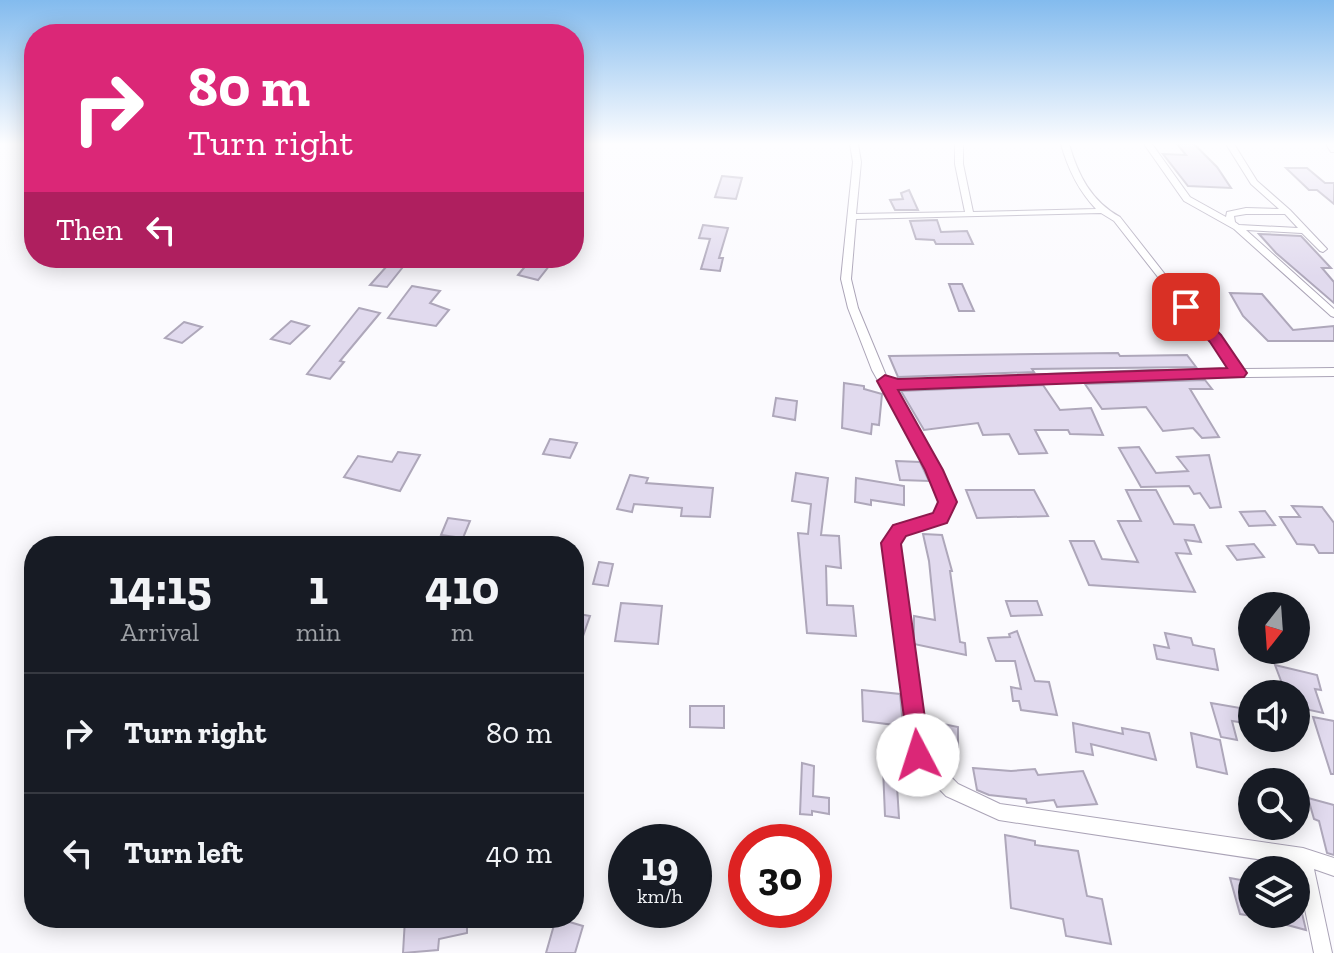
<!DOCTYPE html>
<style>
:root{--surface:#171b24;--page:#20242c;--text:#f1f3f6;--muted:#9ea1a6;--line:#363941}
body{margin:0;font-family:"Zilla Slab",serif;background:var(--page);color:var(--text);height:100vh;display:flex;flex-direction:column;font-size:30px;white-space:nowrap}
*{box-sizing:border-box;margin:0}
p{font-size:26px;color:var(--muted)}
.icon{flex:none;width:44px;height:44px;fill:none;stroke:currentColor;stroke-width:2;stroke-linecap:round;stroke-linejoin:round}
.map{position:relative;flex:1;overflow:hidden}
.details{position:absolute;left:24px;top:536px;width:560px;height:392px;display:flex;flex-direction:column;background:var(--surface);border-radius:32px;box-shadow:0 4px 20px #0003}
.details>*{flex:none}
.top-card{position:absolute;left:24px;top:24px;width:560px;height:244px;border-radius:32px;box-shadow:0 4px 20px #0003;background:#db2777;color:#fff;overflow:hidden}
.needle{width:52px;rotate:197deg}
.fabs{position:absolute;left:1238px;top:592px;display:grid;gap:16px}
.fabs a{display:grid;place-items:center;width:72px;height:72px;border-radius:50%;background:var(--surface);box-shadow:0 4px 20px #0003;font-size:40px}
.speed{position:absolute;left:608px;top:824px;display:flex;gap:16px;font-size:40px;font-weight:700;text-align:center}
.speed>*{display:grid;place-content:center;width:104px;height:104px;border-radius:50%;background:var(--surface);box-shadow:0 4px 20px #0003;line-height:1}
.speed small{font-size:20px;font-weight:400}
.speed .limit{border:12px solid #d22;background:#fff;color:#111}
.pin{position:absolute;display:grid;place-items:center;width:68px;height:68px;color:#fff;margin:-34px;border-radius:16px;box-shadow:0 4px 12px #0006}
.me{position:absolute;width:88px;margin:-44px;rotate:355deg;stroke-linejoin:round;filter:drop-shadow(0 0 6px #0008)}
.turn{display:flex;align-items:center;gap:28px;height:168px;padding:0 32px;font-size:36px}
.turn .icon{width:104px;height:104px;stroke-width:2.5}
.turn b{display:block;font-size:56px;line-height:68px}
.then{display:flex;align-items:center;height:76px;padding:0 32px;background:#0003;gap:16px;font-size:30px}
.eta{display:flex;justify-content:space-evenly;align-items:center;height:136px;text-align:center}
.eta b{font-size:48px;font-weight:800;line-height:56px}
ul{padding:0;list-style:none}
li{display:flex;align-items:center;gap:24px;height:120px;padding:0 32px;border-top:2px solid var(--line)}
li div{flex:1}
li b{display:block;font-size:30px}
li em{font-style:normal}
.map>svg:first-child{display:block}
.building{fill:#e1daee;stroke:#aea7ba;stroke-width:2}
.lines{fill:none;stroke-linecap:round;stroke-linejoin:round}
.street-casing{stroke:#aba4b7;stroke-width:2}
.street{fill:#fff;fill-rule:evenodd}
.route{fill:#db2777;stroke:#8e194d;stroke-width:2}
</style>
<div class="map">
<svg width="1334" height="953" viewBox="0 0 1334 953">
<rect width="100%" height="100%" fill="#fbfafe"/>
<g class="building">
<path d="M1177,144H1194L1217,167L1231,188L1188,186L1163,154L1186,155Z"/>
<path d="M1286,168H1307L1325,183H1334V204L1317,190H1309Z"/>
<path d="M722,176L742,178L736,199L715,197Z"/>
<path d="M909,190L918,210H895L890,200L903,199L901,193Z"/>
<path d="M937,220L941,232L967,231L973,244H936L934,240L916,239L910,221Z"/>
<path d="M703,225L728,228L719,258H723L720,271L701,269L710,239L699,238Z"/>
<path d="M1259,234L1301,236L1331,268H1322L1334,282V303L1276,253Z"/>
<path d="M394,258H410L387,287L370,285Z"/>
<path d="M532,258L553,261L538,280L518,275Z"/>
<path d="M949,284H962L974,311H959Z"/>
<path d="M412,286L440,291L430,303L449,310L436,326L388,318Z"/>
<path d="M1230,293L1262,294L1293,330L1334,326V341H1268L1243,316Z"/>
<path d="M359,308L380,313L340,361L344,362L330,379L307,374Z"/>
<path d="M291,321L309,326L290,344L271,339Z"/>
<path d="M184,322L202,327L182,343L165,338Z"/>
<path d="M1118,353L1120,356L1187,355L1196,367L1032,369L1034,372L898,377L889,356Z"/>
<path d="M1205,380L1212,389H1190L1219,437L1202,438L1193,428L1163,431L1146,407L1102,409L1085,384Z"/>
<path d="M844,383L864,386V389L882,394L879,425L872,424L871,434L842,428Z"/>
<path d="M1043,385L1060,410L1091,408L1103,435L1070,434L1068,430H1035L1047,453L1019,454L1009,434L983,435L978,423L924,430L901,391Z"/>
<path d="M776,398L797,401L795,420L773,416Z"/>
<path d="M550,439L577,443L570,458L543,454Z"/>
<path d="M1139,447L1156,473L1188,471L1177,457L1209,455L1221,507L1210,508L1200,493L1194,494L1189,486L1141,487L1119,448Z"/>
<path d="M398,452L420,455L400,491L344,477L358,456L392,462Z"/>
<path d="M896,461L920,462L929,481L900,480Z"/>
<path d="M796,473L828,478L821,535L839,536L841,568L826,566L827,605L853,606L856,636L807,633L798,533L808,534L811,504L792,501Z"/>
<path d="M630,475L648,478L646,483L713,488L710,517L681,516L682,508L634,504L632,512L617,509Z"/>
<path d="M856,478L904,486V505L871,500V505L855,502Z"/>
<path d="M966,490H1034L1048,516L977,518Z"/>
<path d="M1126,490H1156L1174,524L1194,525L1201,542L1185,540L1191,554L1176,553L1195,592L1089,585L1070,541H1094L1102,559L1138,562L1118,521H1141Z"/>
<path d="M1292,506L1322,507L1334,523V553H1319L1314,545L1297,544L1280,517H1300Z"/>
<path d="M1265,511L1275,525L1249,526L1240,512Z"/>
<path d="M448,518L470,521L463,538L441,535Z"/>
<path d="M923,534L942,535L952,571H950L960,642L965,643L966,655L914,644V616L935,620L929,561Z"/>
<path d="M1254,544L1264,557L1237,560L1227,546Z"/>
<path d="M599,562L613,564L608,586L593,584Z"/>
<path d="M1006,601H1037L1042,615L1011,616Z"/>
<path d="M621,603L662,606L658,644L615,641Z"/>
<path d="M574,613L590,616L576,656H574Z"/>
<path d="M1017,631L1035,681L1049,682L1057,715L1021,710L1019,701H1013L1011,687L1021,689L1015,661H996L988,638L1010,637L1009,634Z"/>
<path d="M1165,633L1191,638L1193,645L1214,649L1218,670L1157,659L1154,645L1169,648Z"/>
<path d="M1275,665L1317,675L1321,690L1315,689L1323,713L1296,707V694H1286Z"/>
<path d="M862,690L900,694L903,726L863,721Z"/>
<path d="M1211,703L1252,710V724L1232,721L1237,740L1221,737Z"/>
<path d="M690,706H724V728L690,727Z"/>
<path d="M1313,717L1334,721V774H1331Z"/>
<path d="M924,720L958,727V747L927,740Z"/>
<path d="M1073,723L1123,734L1122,728L1149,733L1156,760L1091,744L1093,755L1076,752Z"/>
<path d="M1191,733L1220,740L1227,774L1197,767Z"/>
<path d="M802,763L814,766L813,796L829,798V814L812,811V815L800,814Z"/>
<path d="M883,768L896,770L899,818L885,816Z"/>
<path d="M973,768L1011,771L1035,769L1038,775L1083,771L1097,804L1057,807L1054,800L1027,803L1026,799L989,795L977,790Z"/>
<path d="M1308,798L1334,805V855L1327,853L1319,821L1314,819Z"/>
<path d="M1005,835L1035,841V845L1078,851L1087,896L1102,899L1111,944L1066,936L1063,919L1011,908Z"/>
<path d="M1230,878L1252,882V916L1240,914Z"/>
<path d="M1296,888L1306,930L1261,918L1262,914H1296Z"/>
<path d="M467,918V933L439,939L438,950L403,953L405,919Z"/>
<path d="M556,918L583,926L575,953H546Z"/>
</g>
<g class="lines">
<defs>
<g id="street">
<path d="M850,144H858L861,162L856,214L965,212L955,164V144H963V164L973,212L1096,209C1078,190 1068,169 1061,144H1069C1078,175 1091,201 1120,217L1189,305L1220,336L1242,369L1334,368V376L1150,378L898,388L892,386L940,470L953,502L944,522L903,535L898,544L925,751L958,784L1000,804L1303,848L1334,858V876L1314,869L1332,953H1314L1296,865L999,820L946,796L912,761L910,755L885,543L894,527L935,514L941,502L928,470L872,370L848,308L841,279L853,162ZM1101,213L1114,221L1183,309L1212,340L1231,370H1150L898,380L887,378L858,308L851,279L856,219Z"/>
<path d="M1144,144H1152L1190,197L1226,217L1227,212L1246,208L1279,209L1251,184L1226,144H1234L1257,181L1290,210L1327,249L1323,252L1320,251L1302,233L1246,230L1334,309V317L1331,316L1234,229L1184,201ZM1246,214H1285L1298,228L1239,225L1235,222L1234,216Z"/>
<path d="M1326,144H1334V152H1331Z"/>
</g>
</defs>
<use href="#street" class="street-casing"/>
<use href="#street" class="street"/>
</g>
<linearGradient id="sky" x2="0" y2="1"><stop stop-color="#83bbee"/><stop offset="0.52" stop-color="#fdfdff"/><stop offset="1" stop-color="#fdfdff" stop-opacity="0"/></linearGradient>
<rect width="1334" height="277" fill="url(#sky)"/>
<path class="route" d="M1186,303L1191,304L1221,335L1247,373L1244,377L898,390L943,470L957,502L947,523L906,536L901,544L930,755L927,763L918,767L910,763L881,543L893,525L933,513L938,502L925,470L877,381L885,375L898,379L1227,368L1210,342L1178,307Z"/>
</svg>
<div class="fabs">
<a><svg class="needle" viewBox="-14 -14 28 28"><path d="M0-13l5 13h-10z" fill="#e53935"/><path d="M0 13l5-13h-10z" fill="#9ea1a6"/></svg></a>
<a><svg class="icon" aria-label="sound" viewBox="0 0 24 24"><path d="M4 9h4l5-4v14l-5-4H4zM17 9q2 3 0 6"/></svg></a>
<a><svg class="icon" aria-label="search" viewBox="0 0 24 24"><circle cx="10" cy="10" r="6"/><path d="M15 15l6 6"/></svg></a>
<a><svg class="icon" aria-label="layers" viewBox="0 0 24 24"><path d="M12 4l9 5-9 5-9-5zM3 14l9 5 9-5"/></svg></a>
</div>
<div class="speed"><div>19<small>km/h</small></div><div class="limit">30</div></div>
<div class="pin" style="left:1186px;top:307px;background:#d93025"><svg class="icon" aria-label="arrive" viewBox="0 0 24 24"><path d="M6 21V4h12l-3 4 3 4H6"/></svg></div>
<svg class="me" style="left:918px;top:755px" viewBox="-20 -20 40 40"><circle r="19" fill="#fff"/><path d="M0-13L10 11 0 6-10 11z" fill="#db2777"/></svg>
<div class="top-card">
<div class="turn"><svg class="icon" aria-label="right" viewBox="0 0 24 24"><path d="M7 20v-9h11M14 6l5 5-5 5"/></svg><div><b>80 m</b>Turn right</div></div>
<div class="then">Then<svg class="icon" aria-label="left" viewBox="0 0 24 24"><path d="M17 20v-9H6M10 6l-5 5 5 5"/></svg></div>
</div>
<section class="details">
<div class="eta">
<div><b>14:15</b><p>Arrival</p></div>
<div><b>1</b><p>min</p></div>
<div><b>410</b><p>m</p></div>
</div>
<ul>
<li><svg class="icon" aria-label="right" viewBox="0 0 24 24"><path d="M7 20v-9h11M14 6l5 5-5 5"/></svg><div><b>Turn right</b></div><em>80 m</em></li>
<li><svg class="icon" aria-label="left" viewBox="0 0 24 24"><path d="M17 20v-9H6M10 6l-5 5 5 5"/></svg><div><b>Turn left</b></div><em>40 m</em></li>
</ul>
</section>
</div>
